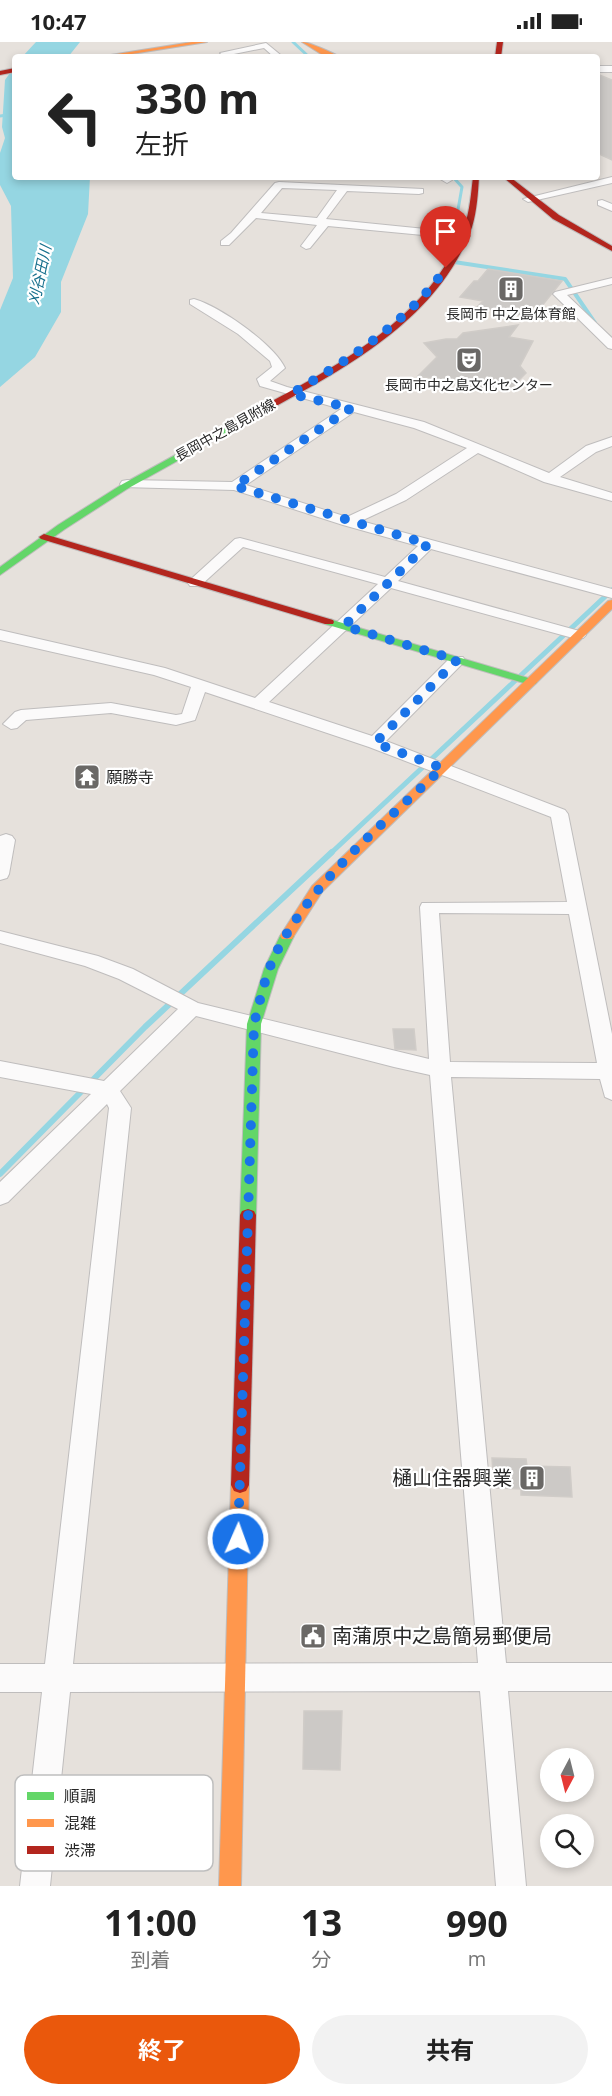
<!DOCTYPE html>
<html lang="ja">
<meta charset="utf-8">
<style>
:root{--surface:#fff;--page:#f2f2f2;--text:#222;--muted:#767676;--accent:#ea580c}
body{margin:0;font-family:"Open Sans","Noto Sans JP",sans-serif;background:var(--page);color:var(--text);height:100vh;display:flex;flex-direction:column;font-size:22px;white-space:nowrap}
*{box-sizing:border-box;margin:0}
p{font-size:20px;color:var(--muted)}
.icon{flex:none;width:33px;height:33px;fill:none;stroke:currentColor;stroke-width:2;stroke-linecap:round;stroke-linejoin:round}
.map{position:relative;height:1844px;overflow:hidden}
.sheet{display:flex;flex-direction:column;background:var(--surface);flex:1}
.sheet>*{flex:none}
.hud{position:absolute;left:12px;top:12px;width:588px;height:126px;border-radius:6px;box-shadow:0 3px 9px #0003;background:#fff;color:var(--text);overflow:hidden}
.needle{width:39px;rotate:187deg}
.fabs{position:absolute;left:540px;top:1706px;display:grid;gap:12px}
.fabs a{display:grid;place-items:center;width:54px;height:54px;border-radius:50%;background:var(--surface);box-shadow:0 3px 9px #0003;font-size:30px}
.pin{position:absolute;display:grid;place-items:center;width:51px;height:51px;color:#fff;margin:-62px -26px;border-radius:50% 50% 50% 0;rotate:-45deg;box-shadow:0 0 6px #0007}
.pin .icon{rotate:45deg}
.me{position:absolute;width:66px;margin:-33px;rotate:2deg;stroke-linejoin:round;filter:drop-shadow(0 0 4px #0008)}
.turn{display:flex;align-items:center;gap:21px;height:126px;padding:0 24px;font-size:27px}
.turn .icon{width:78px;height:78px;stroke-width:2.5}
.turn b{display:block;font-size:42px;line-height:51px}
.eta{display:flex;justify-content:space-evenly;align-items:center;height:102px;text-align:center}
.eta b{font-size:36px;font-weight:700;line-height:42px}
.cta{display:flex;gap:12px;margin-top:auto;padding:12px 24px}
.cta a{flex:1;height:69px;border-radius:36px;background:var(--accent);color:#fff;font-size:24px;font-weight:700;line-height:69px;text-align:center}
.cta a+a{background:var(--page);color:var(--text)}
.status{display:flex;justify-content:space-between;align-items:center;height:42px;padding:0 30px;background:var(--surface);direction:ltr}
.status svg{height:16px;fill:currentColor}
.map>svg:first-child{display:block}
.water{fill:#95d6e2}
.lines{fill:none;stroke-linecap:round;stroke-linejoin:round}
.stream-far3{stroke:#95d6e2;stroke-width:3}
.stream-far2{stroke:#95d6e2;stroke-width:4}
.stream-far1{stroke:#95d6e2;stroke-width:5}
.stream{stroke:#95d6e2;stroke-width:6}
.building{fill:#ccc9c6;stroke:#d0ccc8;stroke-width:1.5}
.street-casing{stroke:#bfbdbd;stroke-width:2}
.fast-casing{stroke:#bfbdbd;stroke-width:2}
.slow-casing{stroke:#bfbdbd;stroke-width:2}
.jam-casing{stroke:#bfbdbd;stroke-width:2}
.street{fill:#fbfafa;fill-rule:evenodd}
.fast{fill:#63d668;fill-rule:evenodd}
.slow{fill:#ff974d;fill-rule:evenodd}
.jam{fill:#b3261e;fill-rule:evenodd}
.route{stroke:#1a73e8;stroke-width:10;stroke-dasharray:0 18}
.labels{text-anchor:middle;stroke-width:4.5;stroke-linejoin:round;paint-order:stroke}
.far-poi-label{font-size:14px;fill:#272727;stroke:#fff}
.far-street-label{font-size:14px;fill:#272727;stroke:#fff}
.far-water-label{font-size:15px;font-style:italic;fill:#166f8c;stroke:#fff}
.poi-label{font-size:16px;fill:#272727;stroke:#fff;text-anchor:start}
.near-poi-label{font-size:20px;fill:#272727;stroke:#fff;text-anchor:end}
.key{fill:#fff;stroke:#bebebe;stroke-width:1.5}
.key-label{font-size:16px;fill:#272727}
</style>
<div class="status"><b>10:47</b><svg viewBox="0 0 49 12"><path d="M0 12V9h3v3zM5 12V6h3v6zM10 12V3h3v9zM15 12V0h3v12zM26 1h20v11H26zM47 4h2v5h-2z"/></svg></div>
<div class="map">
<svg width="612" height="1844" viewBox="0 0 612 1844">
<rect width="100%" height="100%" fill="#e6e1dc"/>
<g class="water">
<path d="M36,0H80L68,15H22Z"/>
<path d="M15,24V135H90L88,172L61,240V270L35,315L0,345V268L13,236L11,164L0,143V111L5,96L2,85L5,38Z"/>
</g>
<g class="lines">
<g class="stream-far3">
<path d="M293,0L309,15"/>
<path d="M0,74L15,72"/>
<path d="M447,204L456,179L462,145L453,135"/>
</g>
<path class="stream-far2" d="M447,202L441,218L565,237L595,281"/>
<path class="stream-far1" d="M330,812L612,548"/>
<path class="stream" d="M0,1132L145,985L332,810"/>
</g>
<g class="building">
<path d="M597,32L612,38V118L597,111Z"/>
<path d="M488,227L562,239L541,265L534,264L526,274L477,265L483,259L460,255L474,239H478Z"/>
<path d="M518,283L509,295L533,299L520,324L526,331L511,346L493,349L418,334L437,315L424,301L446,297H457L463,291Z"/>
<path d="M393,987H414L416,1008L395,1007Z"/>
<path d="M492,1416L526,1417L527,1424L570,1425L572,1455L521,1453V1447L494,1446Z"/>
<path d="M304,1669H342L340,1728L303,1727Z"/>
</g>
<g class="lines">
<defs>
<g id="street">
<path d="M266,1L283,15H274L264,6L224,14L220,11Z"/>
<rect x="597" y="24" width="15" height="6"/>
<path d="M437,135H449L452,138L447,141Z"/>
<path d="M612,135V141L528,160L523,157Z"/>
<path d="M279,140L423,147V151L419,152L347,149L326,177L465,191L470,194L465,197L328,184L310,206L306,207L301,204L317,183L256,176L229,203H221V199L231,191L275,141ZM282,146L337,148L317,176L261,171Z"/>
<path d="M602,158L612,162V169L598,163V159Z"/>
<path d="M612,236V242L567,253L612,296V307L608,306L553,252L555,250Z"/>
<path d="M194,257C219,264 274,302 285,326L270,339L287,345L424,380L549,431L586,404L612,395V404L596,410L560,435L612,451V459L544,440L478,411L406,458L361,479L612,547V556L431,507L398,539L583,590L586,593L583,596H573L391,546L269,660L372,694L451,615H463L465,618L463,621L386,699L565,768L568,772L612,992V1058L605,1055L600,1037L451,1035L506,1621H612V1649H508L526,1844H496L480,1649L70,1650L50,1844H20L42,1650H0V1622H45L109,1066L107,1062L8,1160L0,1163V1140L91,1052L0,1035V1019L104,1039L178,967L119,937L85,924L0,901V889L98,914L133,927L198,961L429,1017L420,865L422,861L567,860L551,775L369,705L205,650L195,678L176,683L111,671L26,678L17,686L11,687L3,682L15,670L21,668L111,661L176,673L182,672L191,645L154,633L0,598V588L165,626L255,656L378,542L243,505L200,544H190L188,541L190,538L235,497L240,496L385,535L418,504L343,483L234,448L122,445L120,442L122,439L127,438L232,440L341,367L260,344L257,337L272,325L270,319L238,292L190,262V258ZM354,370L414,386L467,406L396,452L347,475L246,443ZM439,871L569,872L597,1021L450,1020ZM196,974L394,1025L430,1033L478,1621L73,1622L131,1066L120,1049Z"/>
<path d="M6,792L12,794L15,798L9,832L7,836L0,838V794Z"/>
</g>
<g id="fast">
<path d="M255,369L259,372L258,374L127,447L65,487L0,533V525L58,483L121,443Z"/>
<path d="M329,577L535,638L537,640L535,642H527L325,582V578Z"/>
<path d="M287,890L294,894L278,927L261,982L256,1173L254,1177L248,1179L242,1177L240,1173L247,982L264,927L280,894Z"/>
</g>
<g id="slow">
<path d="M192,0H207L113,15H98Z"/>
<path d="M302,0C309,0 333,11 340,15L321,12Z"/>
<path d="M612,558V567L322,850L292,897H282L280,894L312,844L608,559Z"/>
<path d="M240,1435L246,1437L249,1443L241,1844H219L231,1443L234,1437Z"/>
</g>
<g id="jam">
<path d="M497,0H503L501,15H495Z"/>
<path d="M15,26V30L0,33V29Z"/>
<path d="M473,135H479C478,151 477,169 472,185C439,279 340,329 258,374H252V370C333,326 431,277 464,185C470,169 471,151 473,135Z"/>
<path d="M503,135H510L559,173L612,204V209L553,177Z"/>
<path d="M44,492L333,578L334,580L333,582H325L41,497L39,495Z"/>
<path d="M248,1167L254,1169L256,1173L249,1443L246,1449L240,1451L234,1449L231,1443L240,1173L242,1169Z"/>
</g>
</defs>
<use href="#street" class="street-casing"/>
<use href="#fast" class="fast-casing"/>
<use href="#slow" class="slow-casing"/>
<use href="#jam" class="jam-casing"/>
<use href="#street" class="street"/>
<use href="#fast" class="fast"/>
<use href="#slow" class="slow"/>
<use href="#jam" class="jam"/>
</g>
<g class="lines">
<path class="route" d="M238,1497L254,982C260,959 265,934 275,913C313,837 382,784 442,726L375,701L457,618L344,584L428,502L235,444L351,366L291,352C349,317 406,282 446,226"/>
</g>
<defs>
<symbol id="building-square" viewBox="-11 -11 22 22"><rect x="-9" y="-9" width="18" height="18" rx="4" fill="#6a6866" stroke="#fff"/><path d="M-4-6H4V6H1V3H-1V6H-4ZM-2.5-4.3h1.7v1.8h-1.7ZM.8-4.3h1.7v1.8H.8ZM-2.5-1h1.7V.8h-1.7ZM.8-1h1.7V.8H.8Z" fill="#fff"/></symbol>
<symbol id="theatre-square" viewBox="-11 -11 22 22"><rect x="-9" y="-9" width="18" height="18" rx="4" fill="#6a6866" stroke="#fff"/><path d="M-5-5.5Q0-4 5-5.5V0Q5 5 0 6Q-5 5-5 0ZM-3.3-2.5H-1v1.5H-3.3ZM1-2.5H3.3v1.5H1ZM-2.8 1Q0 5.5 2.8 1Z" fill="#fff"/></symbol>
<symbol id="temple-square" viewBox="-11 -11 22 22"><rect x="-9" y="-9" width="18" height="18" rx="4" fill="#6a6866" stroke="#fff"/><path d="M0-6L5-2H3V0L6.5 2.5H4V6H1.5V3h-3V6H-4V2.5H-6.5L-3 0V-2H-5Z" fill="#fff"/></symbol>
<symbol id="civic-square" viewBox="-11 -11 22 22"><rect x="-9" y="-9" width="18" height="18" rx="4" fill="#6a6866" stroke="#fff"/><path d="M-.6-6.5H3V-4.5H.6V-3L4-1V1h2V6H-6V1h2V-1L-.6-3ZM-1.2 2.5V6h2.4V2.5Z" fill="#fff"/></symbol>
</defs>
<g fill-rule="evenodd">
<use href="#building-square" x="496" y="232" width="30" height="30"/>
<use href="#theatre-square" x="454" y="303" width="30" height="30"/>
<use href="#temple-square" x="72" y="720" width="30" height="30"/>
<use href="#building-square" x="517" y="1421" width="30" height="30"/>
<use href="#civic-square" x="298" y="1579" width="30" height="30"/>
</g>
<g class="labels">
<g class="far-poi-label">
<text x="511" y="277">長岡市 中之島体育館</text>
<text x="469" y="348">長岡市中之島文化センター</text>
</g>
<g class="far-street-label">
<text transform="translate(225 388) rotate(-29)" y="5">長岡中之島見附線</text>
</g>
<g class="far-water-label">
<text transform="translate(40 233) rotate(-78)" y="5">刈谷田川</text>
</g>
<g class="poi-label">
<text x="106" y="741">願勝寺</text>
</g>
<g class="near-poi-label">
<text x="512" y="1443">樋山住器興業</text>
<text x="332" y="1601" text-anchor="start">南蒲原中之島簡易郵便局</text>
</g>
</g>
<rect x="15" y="1733" width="198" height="96" rx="9" class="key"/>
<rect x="27" y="1750" width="27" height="8" fill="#63d668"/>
<rect x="27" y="1777" width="27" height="8" fill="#ff974d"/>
<rect x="27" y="1804" width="27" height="8" fill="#b3261e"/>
<g class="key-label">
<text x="64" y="1760">順調</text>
<text x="64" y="1787">混雑</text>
<text x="64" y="1814">渋滞</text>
</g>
</svg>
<div class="fabs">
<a><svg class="needle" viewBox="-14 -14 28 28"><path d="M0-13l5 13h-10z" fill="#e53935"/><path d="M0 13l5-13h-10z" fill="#767676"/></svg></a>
<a><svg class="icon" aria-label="search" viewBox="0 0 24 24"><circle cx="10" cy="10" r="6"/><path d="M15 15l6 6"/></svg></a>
</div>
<div class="pin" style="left:446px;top:226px;background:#d93025"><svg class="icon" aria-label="arrive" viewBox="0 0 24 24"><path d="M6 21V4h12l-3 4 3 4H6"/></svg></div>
<svg class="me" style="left:238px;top:1497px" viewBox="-20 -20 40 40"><circle r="17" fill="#1a73e8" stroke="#fff" stroke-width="3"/><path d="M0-11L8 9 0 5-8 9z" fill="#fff"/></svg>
<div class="hud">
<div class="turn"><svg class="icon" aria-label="left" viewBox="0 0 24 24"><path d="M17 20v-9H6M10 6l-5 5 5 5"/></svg><div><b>330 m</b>左折</div></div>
</div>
</div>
<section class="sheet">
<div class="eta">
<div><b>11:00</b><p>到着</p></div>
<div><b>13</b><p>分</p></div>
<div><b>990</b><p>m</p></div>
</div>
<div class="cta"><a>終了</a><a>共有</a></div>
</section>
